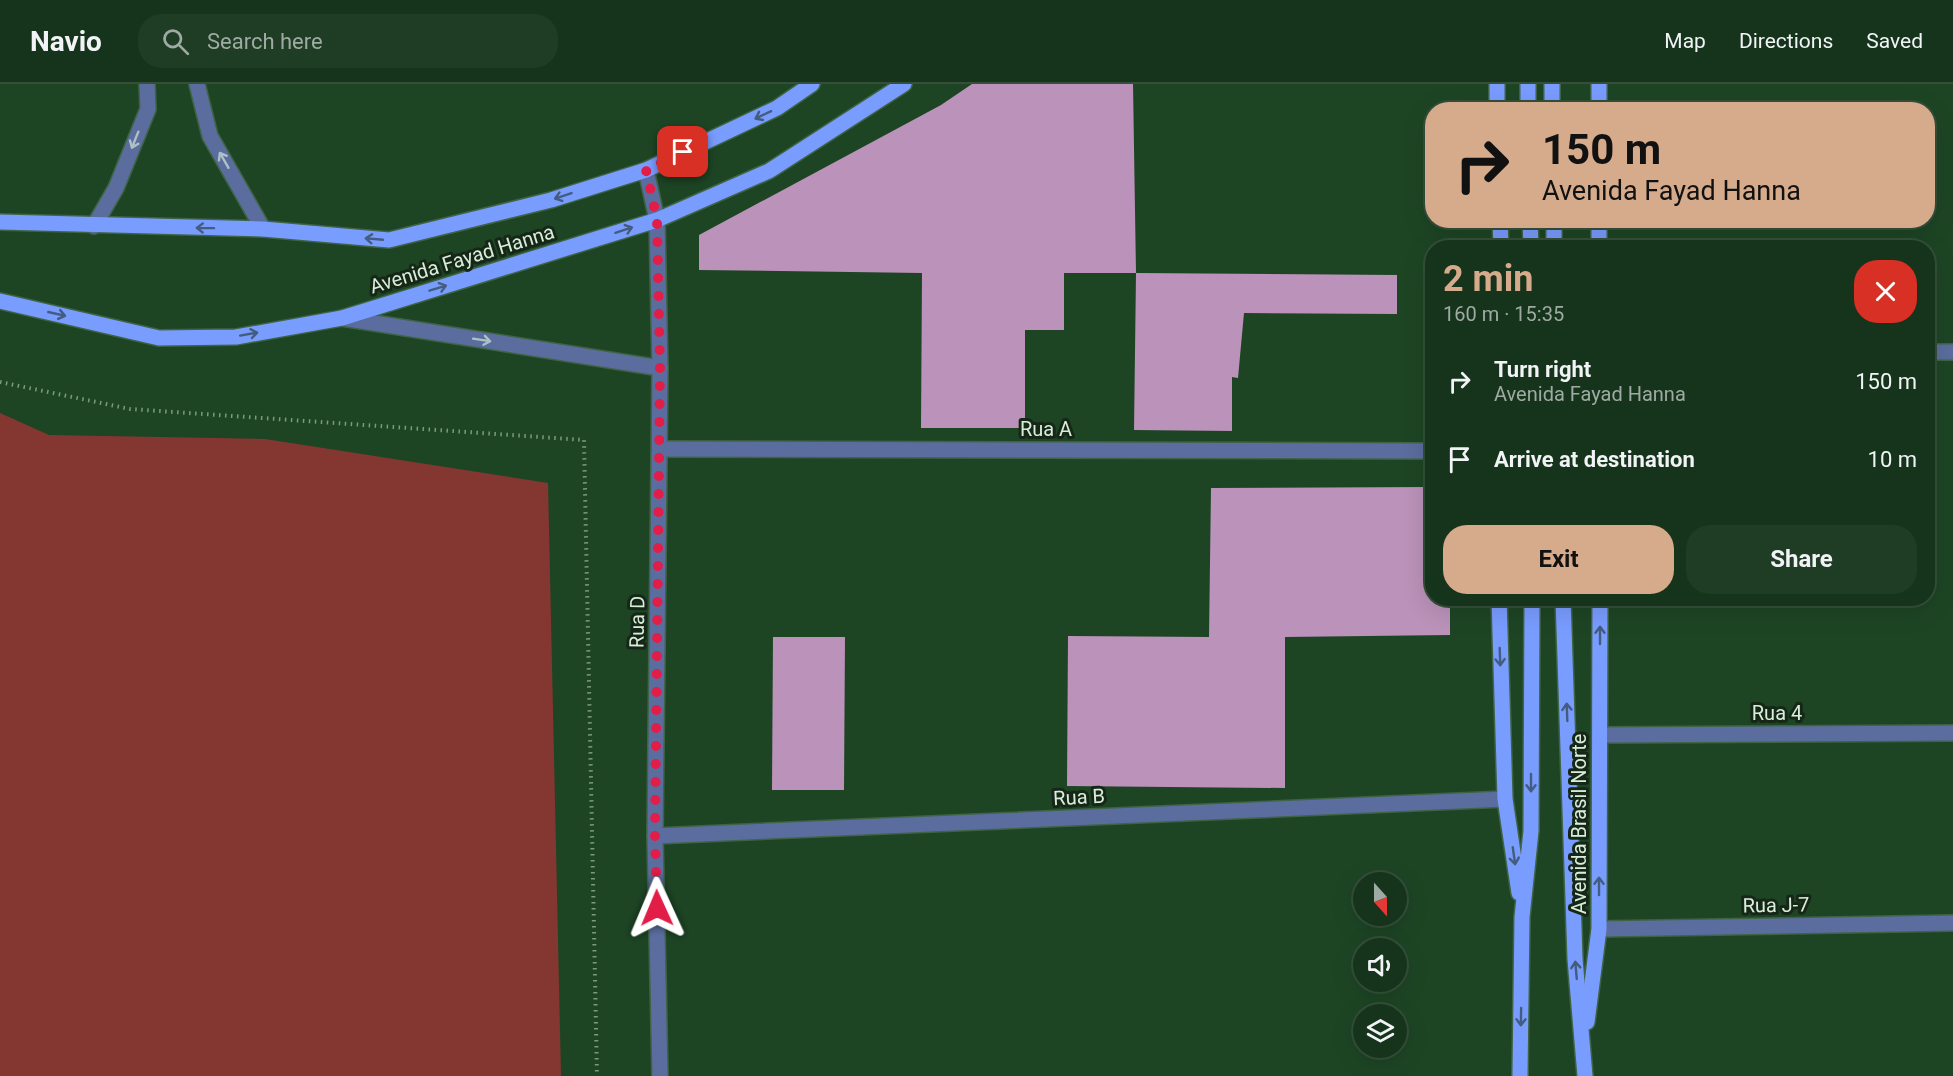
<!DOCTYPE html>
<meta charset="utf-8">
<style>
:root{--surface:#16341b;--page:#1f3c24;--text:#f1f3f6;--muted:#9eaaa3;--line:#354f3a;--accent:#d6ab8b}
body{margin:0;font-family:Roboto,sans-serif;background:var(--page);color:var(--text);height:100vh;display:flex;flex-direction:column;font-size:22px;white-space:nowrap}
*{box-sizing:border-box;margin:0}
p{font-size:20px;color:var(--muted)}
.icon{flex:none;width:33px;height:33px;fill:none;stroke:currentColor;stroke-width:2;stroke-linecap:round;stroke-linejoin:round}
.map{position:relative;flex:1;overflow:hidden}
.details{position:absolute;left:1425px;top:156px;width:510px;height:366px;display:flex;flex-direction:column;background:var(--surface);border-radius:24px;box-shadow:0 6px 24px #0002,0 0 0 2px var(--line)}
.details>*{flex:none}
.hud{position:absolute;left:1425px;top:18px;width:510px;height:126px;border-radius:24px;box-shadow:0 6px 24px #0002,0 0 0 2px var(--line);background:#d6ab8b;color:#111;overflow:hidden}
.needle{width:39px;rotate:159deg}
.controls{position:absolute;left:1353px;top:788px;display:grid;gap:12px}
.controls a{display:grid;place-items:center;width:54px;height:54px;border-radius:50%;background:var(--surface);box-shadow:0 6px 24px #0002,0 0 0 2px var(--line);font-size:30px}
.pin{position:absolute;display:grid;place-items:center;width:51px;height:51px;color:#fff;margin:-26px;border-radius:12px;box-shadow:0 3px 9px #0006}
.me{position:absolute;width:66px;margin:-33px;rotate:359deg;stroke-linejoin:round;filter:drop-shadow(0 0 4px #0008)}
.turn{display:flex;align-items:center;gap:21px;height:126px;padding:0 18px;font-size:27px}
.turn .icon{width:78px;height:78px;stroke-width:2.5}
.turn b{display:block;font-size:42px;line-height:51px}
.round{display:grid;place-items:center;flex:none;width:63px;height:63px;border-radius:24px;background:var(--page)}
.overview{display:flex;align-items:center;justify-content:space-between;height:102px;padding:0 18px}
h1{font-size:36px;font-weight:700;line-height:45px;color:var(--accent)}
.button{display:flex;gap:12px;margin-top:auto;padding:12px 18px}
.button a{flex:1;height:69px;border-radius:24px;background:var(--accent);color:#111;font-size:24px;font-weight:700;line-height:69px;text-align:center}
.button a+a{background:var(--page);color:var(--text)}
ul{padding:0;list-style:none}
li{display:flex;align-items:center;gap:18px;height:78px;padding:0 18px}
li div{flex:1}
li b{display:block;font-size:22px}
li em{font-style:normal}
header{display:flex;align-items:center;gap:36px;box-sizing:border-box;height:84px;padding:0 30px;background:var(--surface);border-bottom:2px solid var(--line)}
header strong{font-size:28px}
nav{display:flex;gap:33px;margin-inline-start:auto;font-size:21px}
.search{width:420px;height:54px;background:var(--page);display:flex;align-items:center;gap:15px;box-sizing:border-box;padding:0 21px;border-radius:24px;color:var(--muted);font-size:22px}
.map>svg:first-child{display:block}
.green{fill:#833730}
.building{fill:#bb92b9}
.lines{fill:none;stroke-linecap:round;stroke-linejoin:round}
.minor-casing{stroke:#3f6345;stroke-width:18}
.major-casing{stroke:#3f6345;stroke-width:18}
.path{stroke:#7b9a7f;stroke-width:4;stroke-dasharray:1.5 4.5;stroke-linecap:butt}
.minor{stroke:#5b6d9e;stroke-width:15}
.major{stroke:#799cff;stroke-width:15}
.oneway{stroke:#435c80}
.oneway2{stroke:#acc1c5}
.route{stroke:#e11d48;stroke-width:10;stroke-dasharray:0 18}
.labels{text-anchor:middle;stroke-width:6;stroke-linejoin:round;paint-order:stroke}
.street-label{font-size:20px;fill:#d8eeda;stroke:#162718}
</style>
<header>
<strong>Navio</strong>
<div class="search"><svg class="icon" aria-label="search" viewBox="0 0 24 24"><circle cx="10" cy="10" r="6"/><path d="M15 15l6 6"/></svg>Search here</div>
<nav><a>Map</a><a>Directions</a><a>Saved</a></nav>
</header>
<div class="map">
<svg width="1953" height="992" viewBox="0 0 1953 992">
<rect width="100%" height="100%" fill="#1d4524"/>
<path class="green" d="M0,329L49,351L265,355L548,399L561,992H0Z"/>
<g class="building">
<path d="M972,0H1133L1136,189H1064V246H1025V344H921L922,189L699,186V151L941,21Z"/>
<path d="M1136,189L1397,191V230L1244,229L1238,294L1232,293V347L1134,346Z"/>
<path d="M1432,403V514H1450V551L1285,553V704L1067,702L1068,552L1209,553L1211,404Z"/>
<path d="M773,553H845L844,706H772Z"/>
</g>
<g class="lines">
<defs>
<g id="minor">
<path d="M197,0L210,52L263,145"/>
<path d="M646,86L657,136L660,284L655,752L660,992"/>
<path d="M94,142L116,104L148,25L147,0"/>
<path d="M342,234L660,284"/>
<path d="M1928,268H1953"/>
<path d="M660,365L1432,367"/>
<path d="M1600,651L1953,649"/>
<path d="M655,752L1505,715"/>
<path d="M1599,845L1953,839"/>
</g>
<g id="major">
<path d="M1497,0V26"/>
<path d="M1528,0V26"/>
<path d="M1552,0V26"/>
<path d="M1599,0V26"/>
<path d="M1500,136L1501,164"/>
<path d="M1530,136L1531,164"/>
<path d="M1554,136V164"/>
<path d="M1599,136V164"/>
<path d="M0,138L263,145L389,156L551,116L646,86L777,24L812,0"/>
<path d="M0,217L159,254L236,253L342,234L657,136L769,87L904,0"/>
<path d="M1499,514L1505,715L1519,809"/>
<path d="M1563,514L1575,875L1585,992"/>
<path d="M1587,938L1599,845L1600,514"/>
<path d="M1520,992L1522,833L1531,747L1532,514"/>
</g>
</defs>
<use href="#minor" class="minor-casing"/>
<use href="#major" class="major-casing"/>
<path class="path" d="M0,298L130,325L584,356L597,992"/>
<use href="#minor" class="minor"/>
<use href="#major" class="major"/>
</g>
<defs><path id="oneway-shaft" d="M-6 0H5M1.5-3L5.5 0L1.5 3" fill="none" stroke-width="1.6" stroke-linecap="round" stroke-linejoin="round" transform="scale(1.5)"/></defs>
<g class="oneway">
<use href="#oneway-shaft" transform="translate(763 31) rotate(155)"/>
<use href="#oneway-shaft" transform="translate(563 112) rotate(162)"/>
<use href="#oneway-shaft" transform="translate(205 144) rotate(-179)"/>
<use href="#oneway-shaft" transform="translate(624 146) rotate(-18)"/>
<use href="#oneway-shaft" transform="translate(374 155) rotate(-175)"/>
<use href="#oneway-shaft" transform="translate(438 204) rotate(-17)"/>
<use href="#oneway-shaft" transform="translate(57 230) rotate(13)"/>
<use href="#oneway-shaft" transform="translate(249 250) rotate(-10)"/>
<use href="#oneway-shaft" transform="translate(1600 551) rotate(-90)"/>
<use href="#oneway-shaft" transform="translate(1500 573) rotate(88)"/>
<use href="#oneway-shaft" transform="translate(1567 628) rotate(-92)"/>
<use href="#oneway-shaft" transform="translate(1531 699) rotate(90)"/>
<use href="#oneway-shaft" transform="translate(1514 772) rotate(82)"/>
<use href="#oneway-shaft" transform="translate(1599 802) rotate(-90)"/>
<use href="#oneway-shaft" transform="translate(1576 886) rotate(-95)"/>
<use href="#oneway-shaft" transform="translate(1521 933) rotate(91)"/>
</g>
<g class="oneway2">
<use href="#oneway-shaft" transform="translate(135 56) rotate(112)"/>
<use href="#oneway-shaft" transform="translate(224 76) rotate(-120)"/>
<use href="#oneway-shaft" transform="translate(482 256) rotate(9)"/>
</g>
<g class="lines">
<path class="route" d="M657,824L655,752L660,284L657,136L646,86L683,68"/>
</g>
<g class="labels">
<g class="street-label">
<text transform="translate(462 175) rotate(-17)" y="7">Avenida Fayad Hanna</text>
<text x="1046" y="352">Rua A</text>
<text transform="translate(637 538) rotate(-89)" y="7">Rua D</text>
<text x="1777" y="636">Rua 4</text>
<text transform="translate(1079 713) rotate(-3)" y="7">Rua B</text>
<text transform="translate(1579 740) rotate(-90)" y="7">Avenida Brasil Norte</text>
<text transform="translate(1776 821) rotate(-1)" y="7">Rua J-7</text>
</g>
</g>
</svg>
<div class="controls">
<a><svg class="needle" viewBox="-14 -14 28 28"><path d="M0-13l5 13h-10z" fill="#e53935"/><path d="M0 13l5-13h-10z" fill="#9eaaa3"/></svg></a>
<a><svg class="icon" aria-label="sound" viewBox="0 0 24 24"><path d="M4 9h4l5-4v14l-5-4H4zM17 9q2 3 0 6"/></svg></a>
<a><svg class="icon" aria-label="layers" viewBox="0 0 24 24"><path d="M12 4l9 5-9 5-9-5zM3 14l9 5 9-5"/></svg></a>
</div>
<div class="pin" style="left:683px;top:68px;background:#d93025"><svg class="icon" aria-label="arrive" viewBox="0 0 24 24"><path d="M6 21V4h12l-3 4 3 4H6"/></svg></div>
<svg class="me" style="left:657px;top:824px" viewBox="-20 -20 40 40"><path d="M0-17L14 15 0 8-14 15z" fill="#e11d48" stroke="#fff" stroke-width="4"/></svg>
<div class="hud">
<div class="turn"><svg class="icon" aria-label="right" viewBox="0 0 24 24"><path d="M7 20v-9h11M14 6l5 5-5 5"/></svg><div><b>150 m</b>Avenida Fayad Hanna</div></div>
</div>
<section class="details">
<div class="overview"><div><h1>2 min</h1><p>160 m · 15:35</p></div><a class="round" style="background:#d93025;color:#fff"><svg class="icon" aria-label="close" viewBox="0 0 24 24"><path d="M6 6l12 12M18 6L6 18"/></svg></a></div>
<ul>
<li><svg class="icon" aria-label="right" viewBox="0 0 24 24"><path d="M7 20v-9h11M14 6l5 5-5 5"/></svg><div><b>Turn right</b><p>Avenida Fayad Hanna</p></div><em>150 m</em></li>
<li><svg class="icon" aria-label="arrive" viewBox="0 0 24 24"><path d="M6 21V4h12l-3 4 3 4H6"/></svg><div><b>Arrive at destination</b></div><em>10 m</em></li>
</ul>
<div class="button"><a>Exit</a><a>Share</a></div>
</section>
</div>
